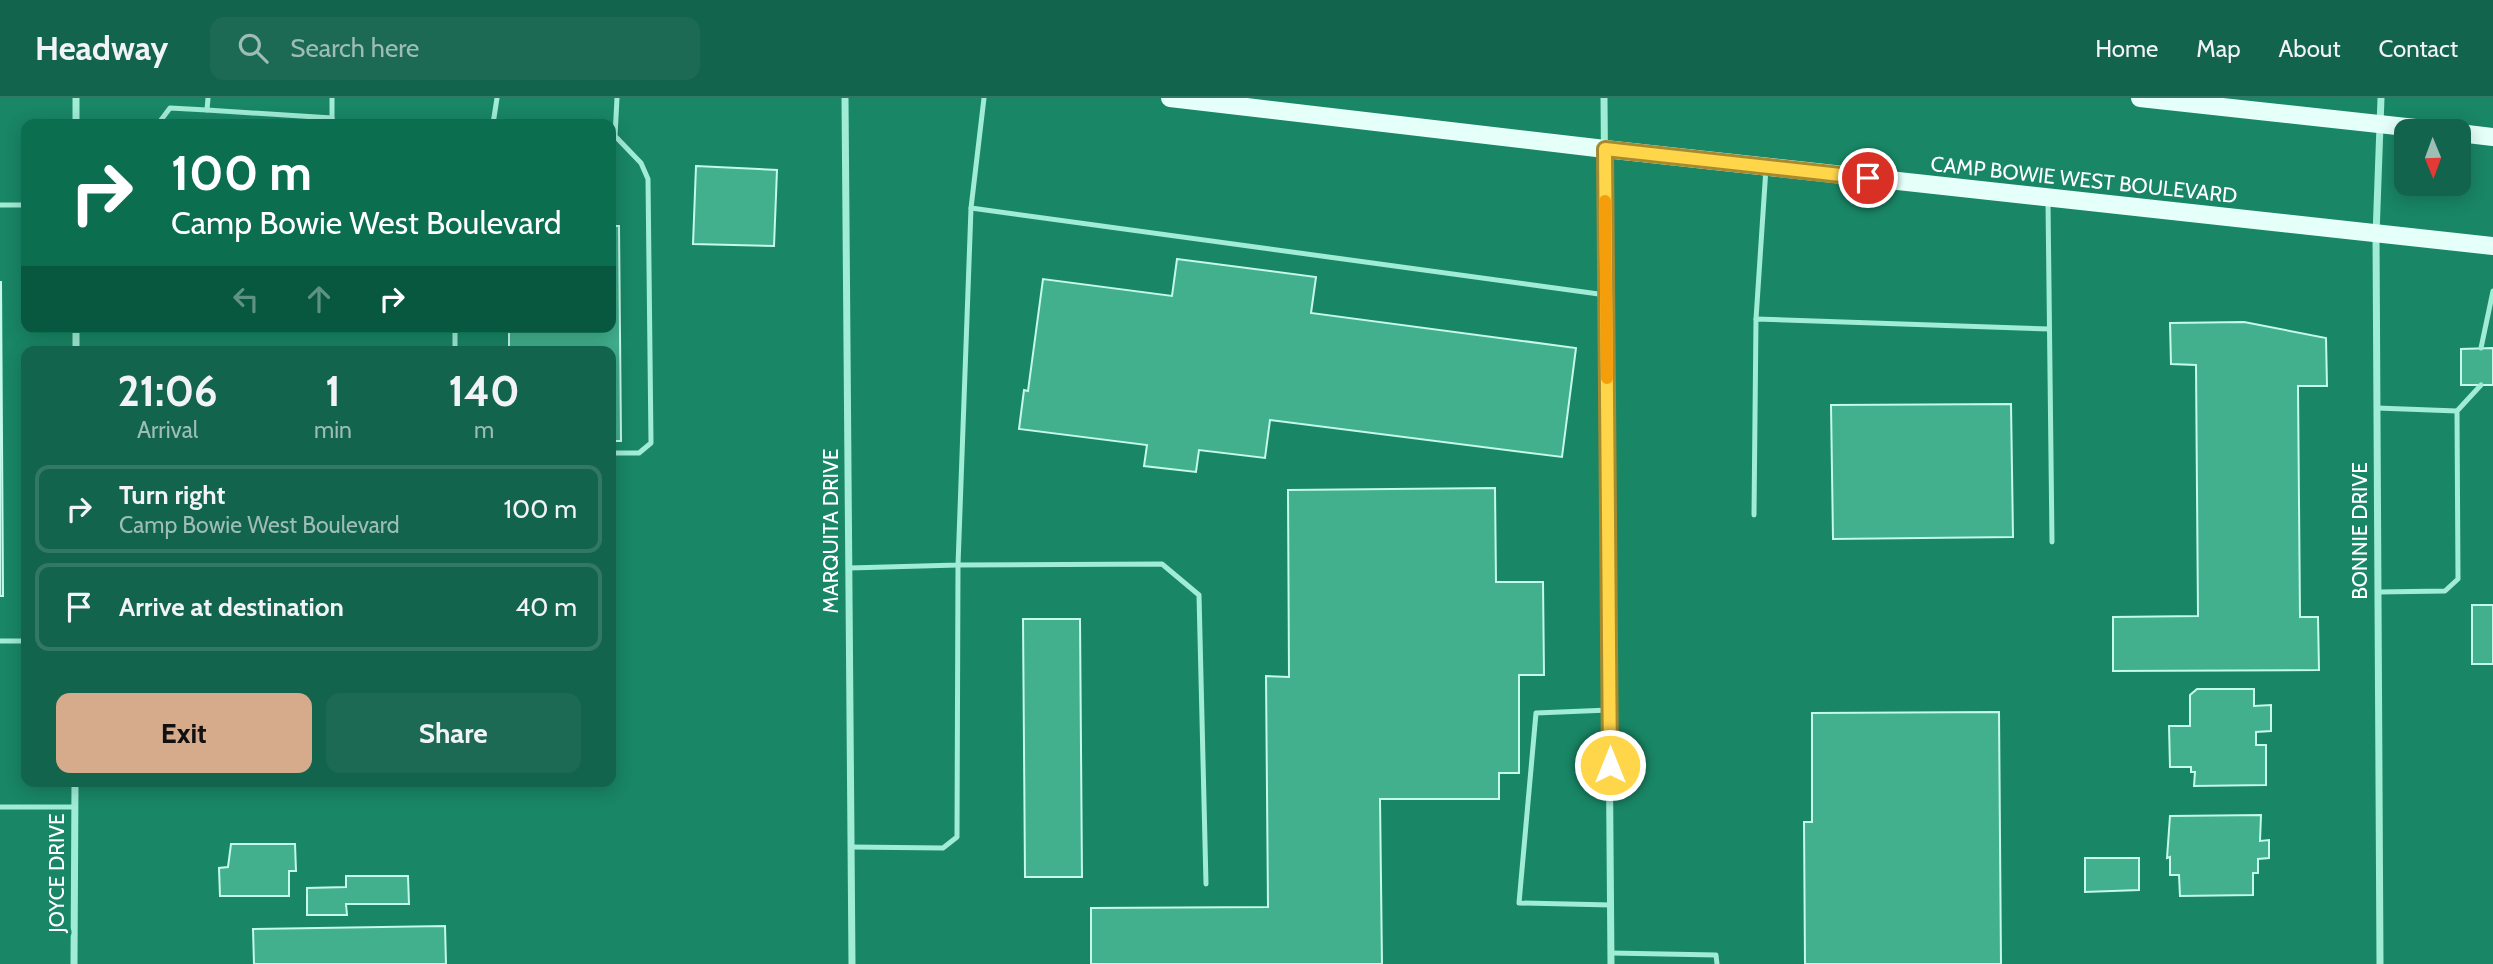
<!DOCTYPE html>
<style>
:root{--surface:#13644c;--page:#1c6a53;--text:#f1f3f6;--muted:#9dbdb5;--line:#327864;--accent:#d6ab8b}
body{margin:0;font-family:Cabin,sans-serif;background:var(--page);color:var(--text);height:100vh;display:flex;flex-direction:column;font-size:26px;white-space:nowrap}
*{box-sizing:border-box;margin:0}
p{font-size:23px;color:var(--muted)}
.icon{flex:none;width:38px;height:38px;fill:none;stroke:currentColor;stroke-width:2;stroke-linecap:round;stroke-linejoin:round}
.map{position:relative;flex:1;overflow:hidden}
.side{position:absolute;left:21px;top:248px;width:595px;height:441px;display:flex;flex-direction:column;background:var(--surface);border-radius:14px;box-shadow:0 4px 18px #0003}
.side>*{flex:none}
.hud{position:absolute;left:21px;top:21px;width:595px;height:214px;border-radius:14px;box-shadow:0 4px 18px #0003;background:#0b6e4f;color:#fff;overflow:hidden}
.needle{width:46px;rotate:179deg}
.tools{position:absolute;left:2394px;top:21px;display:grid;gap:14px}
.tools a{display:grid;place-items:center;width:77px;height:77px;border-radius:14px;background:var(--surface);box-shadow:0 4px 18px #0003;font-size:35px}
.pin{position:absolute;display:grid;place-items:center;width:60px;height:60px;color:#fff;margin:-30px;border:4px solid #fff;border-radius:50%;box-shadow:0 2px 7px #0007}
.me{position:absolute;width:77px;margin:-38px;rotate:0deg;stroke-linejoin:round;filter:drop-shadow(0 0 5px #0008)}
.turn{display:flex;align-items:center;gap:24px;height:147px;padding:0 35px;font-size:32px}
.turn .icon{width:91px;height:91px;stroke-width:2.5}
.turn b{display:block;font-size:49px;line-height:60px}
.lanes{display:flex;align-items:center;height:66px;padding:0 35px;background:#0003;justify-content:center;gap:35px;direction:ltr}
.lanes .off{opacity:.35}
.eta{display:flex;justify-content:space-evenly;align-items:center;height:119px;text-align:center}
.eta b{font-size:42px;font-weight:800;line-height:49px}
.action{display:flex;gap:14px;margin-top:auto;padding:14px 35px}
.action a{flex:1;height:80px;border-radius:14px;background:var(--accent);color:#111;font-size:28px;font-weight:800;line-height:80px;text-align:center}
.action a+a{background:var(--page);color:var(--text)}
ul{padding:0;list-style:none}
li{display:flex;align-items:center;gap:21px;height:88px;margin:0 14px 10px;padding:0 21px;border:4px solid var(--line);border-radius:14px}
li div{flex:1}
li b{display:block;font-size:26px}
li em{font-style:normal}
header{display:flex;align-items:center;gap:42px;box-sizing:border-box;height:98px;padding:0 35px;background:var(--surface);border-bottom:2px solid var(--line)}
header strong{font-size:33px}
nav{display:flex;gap:38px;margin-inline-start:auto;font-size:24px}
.search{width:490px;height:63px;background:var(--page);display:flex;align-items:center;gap:18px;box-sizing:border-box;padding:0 24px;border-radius:14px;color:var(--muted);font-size:26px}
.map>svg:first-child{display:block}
.building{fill:#42b08d;stroke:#c5f9e9;stroke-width:2}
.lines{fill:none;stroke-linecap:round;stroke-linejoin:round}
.lane{stroke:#a0ecd4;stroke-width:5}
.street{stroke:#a0ecd4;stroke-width:7}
.primary{stroke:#e5fff9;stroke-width:18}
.route-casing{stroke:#a68a30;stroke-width:18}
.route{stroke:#ffd54a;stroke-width:12}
.slow{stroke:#f59e0b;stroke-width:12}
.labels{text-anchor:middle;stroke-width:7;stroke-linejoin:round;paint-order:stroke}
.street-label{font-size:21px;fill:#fff;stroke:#198665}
</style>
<header>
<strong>Headway</strong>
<div class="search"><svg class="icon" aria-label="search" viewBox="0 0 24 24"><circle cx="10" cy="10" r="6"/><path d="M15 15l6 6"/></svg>Search here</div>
<nav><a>Home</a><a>Map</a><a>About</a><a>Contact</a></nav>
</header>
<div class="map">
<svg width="2493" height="866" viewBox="0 0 2493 866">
<rect width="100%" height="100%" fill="#198665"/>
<g class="building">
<path d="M696,68L777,72L774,148L693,146Z"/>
<path d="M611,75L613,128H619L621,343H611V254H509V229H611Z"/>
<path d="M1177,161L1316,179L1311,215L1576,250L1562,359L1270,322L1265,360L1199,352L1196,374L1144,368L1147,347L1019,331L1024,292L1028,293L1043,181L1172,198Z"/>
<path d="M1,184L3,498H0V184Z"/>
<path d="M2244,224L2326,240L2327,288H2298L2300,519H2318L2319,572L2113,573V519L2198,518L2196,267L2171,266L2170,225Z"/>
<path d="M2493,250V287H2461V251Z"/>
<path d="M2011,306L2013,439L1833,441L1831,307Z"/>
<path d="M1495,390L1496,484H1543L1544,577H1519V675H1499V701H1380L1382,866H1091V810L1268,809L1266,578L1289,579L1288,392Z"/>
<rect x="2472" y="507" width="21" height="59"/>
<path d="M1023,521H1080L1082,779H1025Z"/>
<path d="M2197,591H2254V608L2271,607V633L2256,634V647H2266V687L2194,688L2195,674H2191V669H2170L2169,628H2190V597Z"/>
<path d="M1999,614L2001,866H1805L1804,724H1812V615Z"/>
<path d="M2261,717L2260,743L2269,742V760L2258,761V775H2253V797L2180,798L2179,777H2170V759L2167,760L2170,718Z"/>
<path d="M231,746H295L296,773H289V798H220L219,770L228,769Z"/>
<path d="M2085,760H2139V792L2085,794Z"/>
<path d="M346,778H408L409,806H346L347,817H307V790L346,789Z"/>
<path d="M445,828L446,866H254L253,831Z"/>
</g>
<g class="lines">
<g class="lane">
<path d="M208,0L207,12L332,20"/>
<path d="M332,0V26"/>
<path d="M984,0L971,110L1606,197"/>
<path d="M158,26L170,10L207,12"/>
<path d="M493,26L497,0"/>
<path d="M2048,104L2052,444"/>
<path d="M0,107H26"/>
<path d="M1756,221L1766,70"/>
<path d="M455,230V254"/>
<path d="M2481,250L2493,193"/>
<path d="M2377,310L2457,313"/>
<path d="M611,355H639L651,345L648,81L641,65L615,38L617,0"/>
<path d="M1754,417L1756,221L2049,231"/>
<path d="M849,470L958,467L971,110"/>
<path d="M2378,494L2445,493L2458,481L2457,313L2481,287"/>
<path d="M0,543H26"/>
<path d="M1609,612L1536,615L1519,805L1611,807"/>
<path d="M0,709H75"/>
<path d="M851,749L943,750L957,739L958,467L1162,466L1199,497L1206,786"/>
<path d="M1611,855L1716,857L1717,866"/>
</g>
<g class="street">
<path d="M845,0L852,866"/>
<path d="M1604,0L1611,866"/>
<path d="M76,26V0"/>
<path d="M76,254V229"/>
<path d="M74,866L75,684"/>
<path d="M2380,866L2376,137L2381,0"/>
</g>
<g class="primary">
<path d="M1170,0L1605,51L2493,148"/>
<path d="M2140,0L2443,33"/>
<path d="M2459,35L2493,39"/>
</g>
</g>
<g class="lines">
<defs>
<path id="route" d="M1610,667L1605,51L1868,80"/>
</defs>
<use href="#route" class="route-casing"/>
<use href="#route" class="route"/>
<path class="slow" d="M1605,103L1607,280"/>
</g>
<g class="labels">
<g class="street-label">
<text transform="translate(2084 82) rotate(6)" y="7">CAMP BOWIE WEST BOULEVARD</text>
<text transform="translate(831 433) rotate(-90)" y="7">MARQUITA DRIVE</text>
<text transform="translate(2360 433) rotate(-90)" y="7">BONNIE DRIVE</text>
<text transform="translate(57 775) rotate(-90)" y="7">JOYCE DRIVE</text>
</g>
</g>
</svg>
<div class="tools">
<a><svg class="needle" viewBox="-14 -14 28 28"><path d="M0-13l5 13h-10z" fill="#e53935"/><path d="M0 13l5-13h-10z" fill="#9dbdb5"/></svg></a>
</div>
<div class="pin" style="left:1868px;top:80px;background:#d93025"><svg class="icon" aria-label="arrive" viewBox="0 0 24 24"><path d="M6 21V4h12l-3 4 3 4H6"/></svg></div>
<svg class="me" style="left:1610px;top:667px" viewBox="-20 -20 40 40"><circle r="17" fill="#ffd54a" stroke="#fff" stroke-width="3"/><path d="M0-11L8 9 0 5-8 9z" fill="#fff"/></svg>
<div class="hud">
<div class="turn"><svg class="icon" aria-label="right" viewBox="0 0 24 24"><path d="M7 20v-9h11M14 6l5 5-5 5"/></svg><div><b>100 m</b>Camp Bowie West Boulevard</div></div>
<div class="lanes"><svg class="icon off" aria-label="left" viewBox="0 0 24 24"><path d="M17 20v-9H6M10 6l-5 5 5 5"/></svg><svg class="icon off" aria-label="ahead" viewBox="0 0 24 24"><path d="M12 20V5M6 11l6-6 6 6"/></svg><svg class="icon" aria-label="right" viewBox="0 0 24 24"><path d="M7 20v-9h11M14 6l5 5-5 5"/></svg></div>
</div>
<section class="side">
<div class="eta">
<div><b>21:06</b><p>Arrival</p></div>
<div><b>1</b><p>min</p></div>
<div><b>140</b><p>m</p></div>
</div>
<ul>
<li><svg class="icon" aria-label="right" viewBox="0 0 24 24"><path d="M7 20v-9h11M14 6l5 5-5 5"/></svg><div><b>Turn right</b><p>Camp Bowie West Boulevard</p></div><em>100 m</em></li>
<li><svg class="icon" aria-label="arrive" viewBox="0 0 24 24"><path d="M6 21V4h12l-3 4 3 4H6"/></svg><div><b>Arrive at destination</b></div><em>40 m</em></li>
</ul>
<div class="action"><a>Exit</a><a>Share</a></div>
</section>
</div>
